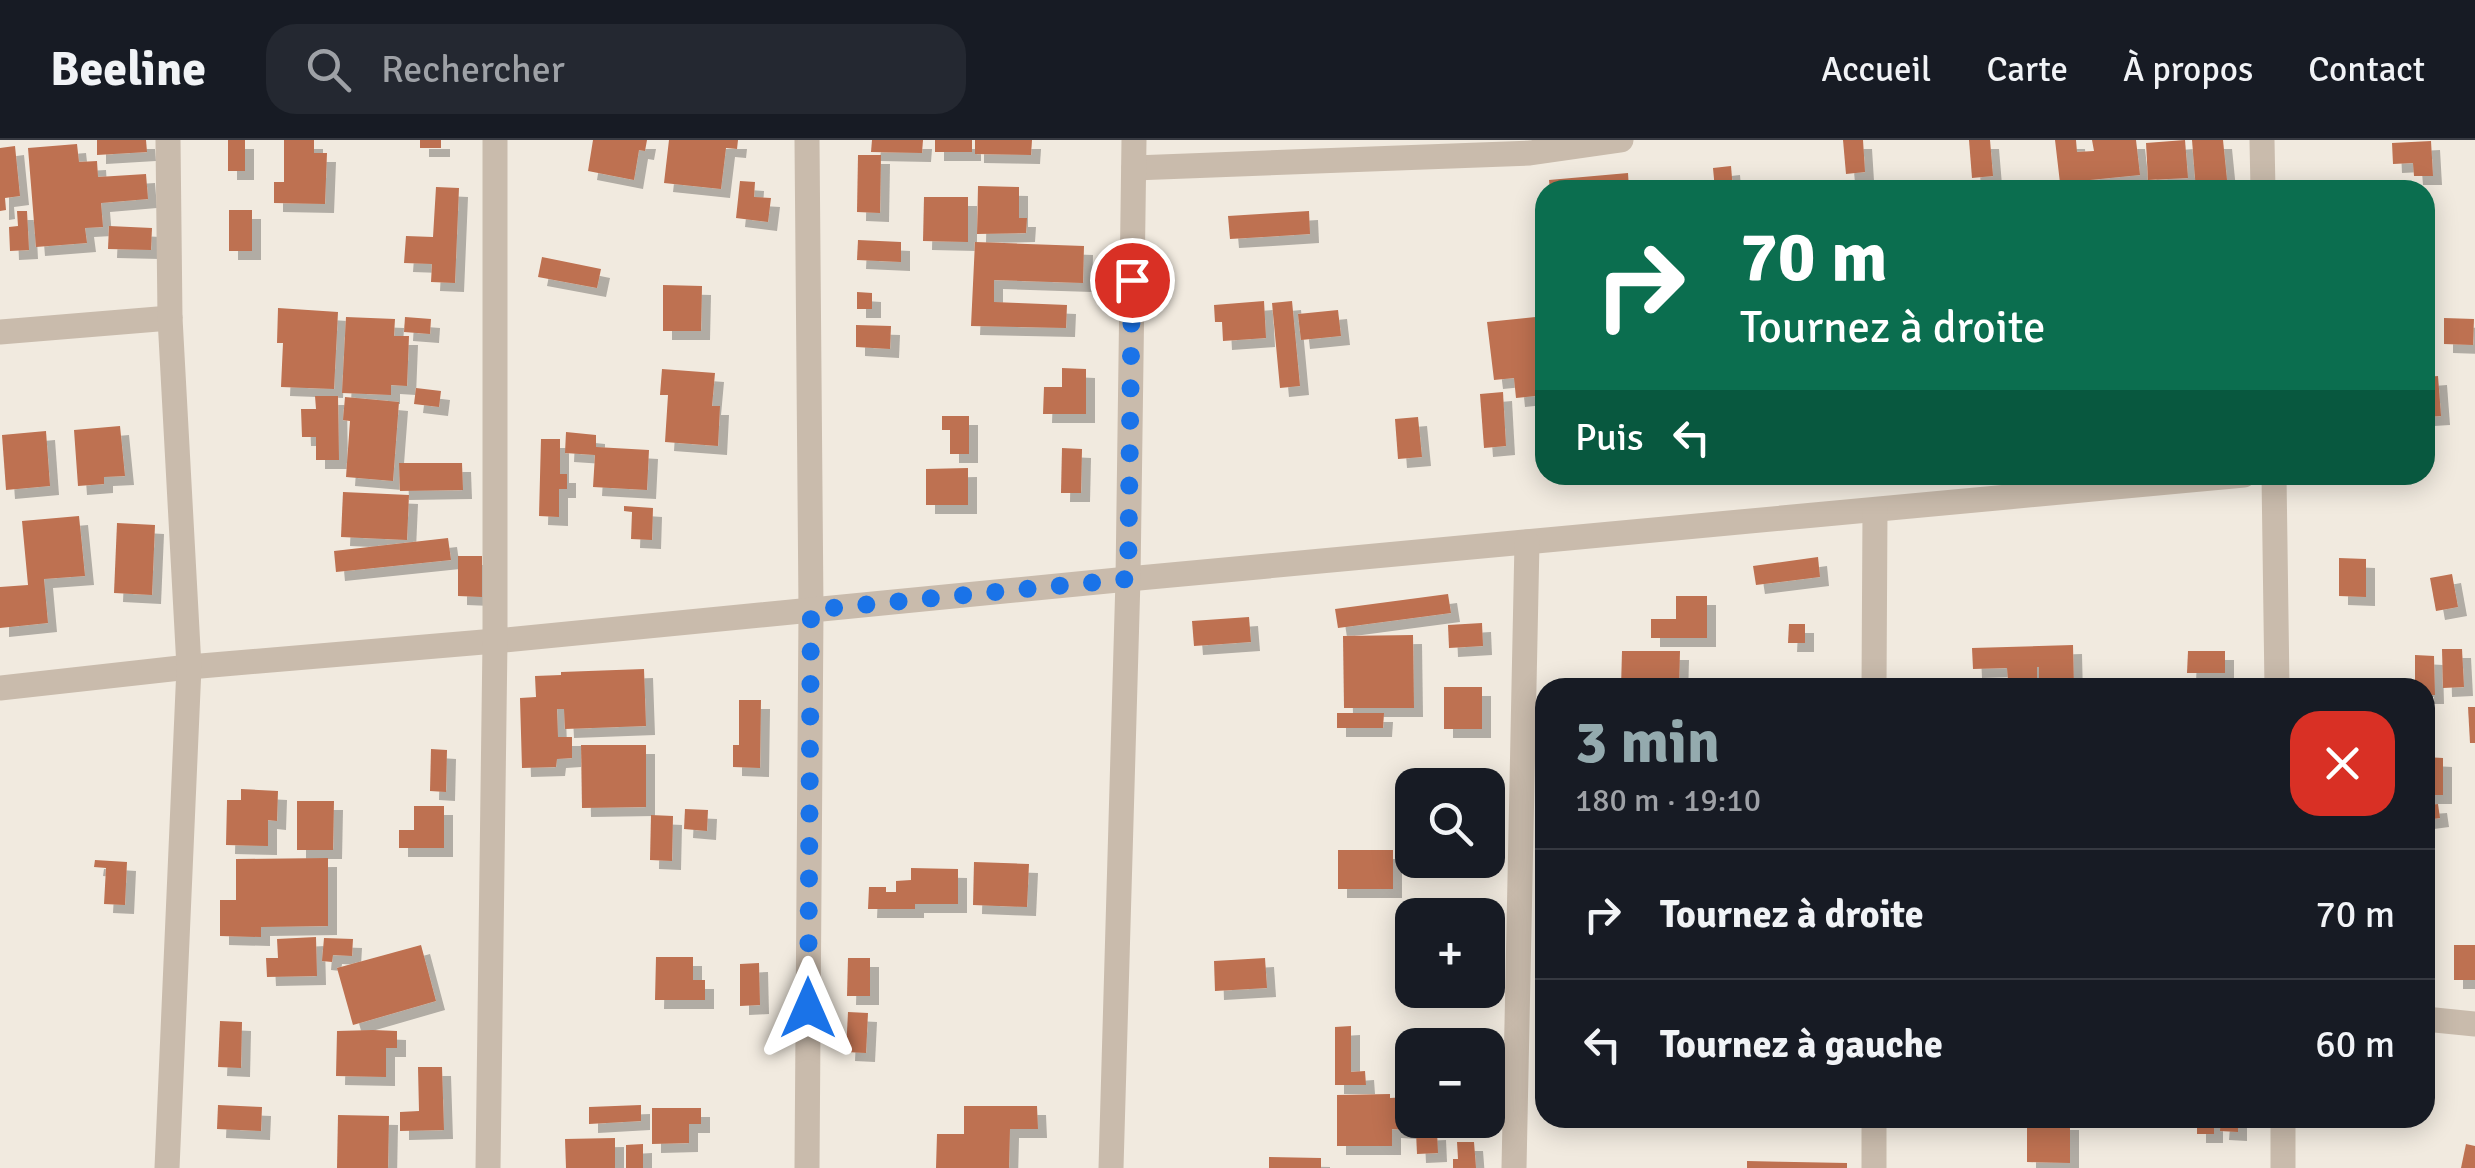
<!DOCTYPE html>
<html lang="fr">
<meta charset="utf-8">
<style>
:root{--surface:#171b24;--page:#242831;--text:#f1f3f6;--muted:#9ea1a6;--line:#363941;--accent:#94aaae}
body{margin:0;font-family:Signika,sans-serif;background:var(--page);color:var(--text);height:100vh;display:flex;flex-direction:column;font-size:38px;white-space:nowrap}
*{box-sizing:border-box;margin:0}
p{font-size:32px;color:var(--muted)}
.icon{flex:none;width:55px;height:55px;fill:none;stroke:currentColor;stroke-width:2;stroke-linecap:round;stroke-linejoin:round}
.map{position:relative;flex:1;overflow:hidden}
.panel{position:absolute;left:1535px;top:538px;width:900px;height:450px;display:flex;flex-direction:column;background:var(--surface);border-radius:30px;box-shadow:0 5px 25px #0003}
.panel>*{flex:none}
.guide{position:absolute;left:1535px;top:40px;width:900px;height:305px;border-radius:30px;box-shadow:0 5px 25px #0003;background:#0b6e4f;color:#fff;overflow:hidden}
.fabs{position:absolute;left:1395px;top:628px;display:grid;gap:20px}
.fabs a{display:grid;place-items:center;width:110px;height:110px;border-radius:20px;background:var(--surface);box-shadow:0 5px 25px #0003;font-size:50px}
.pin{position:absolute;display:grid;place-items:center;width:85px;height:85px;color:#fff;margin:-42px;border:5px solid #fff;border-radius:50%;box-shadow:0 2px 10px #0007}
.me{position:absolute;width:110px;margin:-55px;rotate:0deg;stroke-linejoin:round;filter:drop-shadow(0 0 8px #0008)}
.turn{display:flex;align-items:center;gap:35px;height:210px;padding:0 40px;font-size:45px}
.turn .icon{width:130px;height:130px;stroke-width:2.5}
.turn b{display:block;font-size:70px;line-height:85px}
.then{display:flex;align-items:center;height:95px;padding:0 40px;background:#0003;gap:20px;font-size:38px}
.round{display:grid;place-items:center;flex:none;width:105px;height:105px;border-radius:30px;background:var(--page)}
.overview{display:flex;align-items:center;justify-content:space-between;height:170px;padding:0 40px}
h1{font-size:60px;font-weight:700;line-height:75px;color:var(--accent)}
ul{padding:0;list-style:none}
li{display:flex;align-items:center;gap:30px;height:130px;padding:0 40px;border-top:2px solid var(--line)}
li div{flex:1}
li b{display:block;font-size:38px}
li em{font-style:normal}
header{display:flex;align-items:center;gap:60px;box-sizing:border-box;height:140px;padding:0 50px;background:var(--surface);border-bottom:2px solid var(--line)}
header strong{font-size:48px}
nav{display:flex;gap:55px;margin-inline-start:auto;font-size:35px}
.search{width:700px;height:90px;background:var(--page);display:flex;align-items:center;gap:25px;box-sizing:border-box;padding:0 35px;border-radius:30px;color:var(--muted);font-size:38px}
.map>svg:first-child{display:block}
.building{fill:#be7151;filter:url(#shadow)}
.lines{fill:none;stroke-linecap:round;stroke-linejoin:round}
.minor{stroke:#c9bbac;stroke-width:25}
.route{stroke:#1a73e8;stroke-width:18;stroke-dasharray:0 32.4}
</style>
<header>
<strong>Beeline</strong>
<div class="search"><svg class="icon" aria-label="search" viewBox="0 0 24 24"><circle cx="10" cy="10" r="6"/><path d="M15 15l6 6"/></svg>Rechercher</div>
<nav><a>Accueil</a><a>Carte</a><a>À propos</a><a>Contact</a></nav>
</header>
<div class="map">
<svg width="2475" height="1028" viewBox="0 0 2475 1028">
<defs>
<filter id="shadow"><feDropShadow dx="9" dy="9" stdDeviation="0" flood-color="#0004"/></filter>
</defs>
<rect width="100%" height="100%" fill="#f1eadf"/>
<g class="building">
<path d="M97,0H146L147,12L97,15Z"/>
<rect x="228" y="0" width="17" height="31"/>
<path d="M284,0H314V13H327L325,64L274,63V42H284Z"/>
<rect x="420" y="0" width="21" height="8"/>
<path d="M593,0H647L645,11L639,10L634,40L588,31Z"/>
<path d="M669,0H738L737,9L726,8L721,49L664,43Z"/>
<path d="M872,0H923L922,13L871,12Z"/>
<rect x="935" y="0" width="37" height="12"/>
<path d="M975,0H1032L1031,15L975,14Z"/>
<path d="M1843,0H1863L1865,32L1846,34Z"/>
<path d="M1969,0H1990L1993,36L1972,38Z"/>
<path d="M2055,0H2076L2077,12L2094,11L2092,0H2136L2140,35L2060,43Z"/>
<path d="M2185,0L2188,38L2148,40L2146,3Z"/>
<path d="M2192,0H2223L2228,50H2196Z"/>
<path d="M2431,1L2433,36H2414L2413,23L2393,24L2392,3Z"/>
<path d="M77,4L79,22L97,21L98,37L146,34L148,59L101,63L103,87L85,88L87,103L36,107L28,8Z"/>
<path d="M15,6L20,56L5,58L6,70L0,71V8Z"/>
<path d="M858,15H881L880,73L857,72Z"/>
<path d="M1731,26L1733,50H1715L1713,28Z"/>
<path d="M1628,33L1629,50H1550L1549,40Z"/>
<path d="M740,41L755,42L754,57L771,58L768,82L736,78Z"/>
<path d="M978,46L1019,47V78H1027L1026,93L977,94Z"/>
<rect x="2149" y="46" width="42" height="4"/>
<path d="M436,47L459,48L455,143L431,142L432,124L404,123L406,96L433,97Z"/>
<path d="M924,57H968V102L923,101Z"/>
<rect x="229" y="70" width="23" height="41"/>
<path d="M17,71H27L29,110L10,111L9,87L18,86Z"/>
<path d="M1309,71L1310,94L1230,99L1228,76Z"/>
<path d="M109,86L152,88L151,110L108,109Z"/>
<path d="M858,100L901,102V122L857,120Z"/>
<path d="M975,102L1084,106L1083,143L994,140V162L1067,165L1066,188L971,186Z"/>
<path d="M542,117L601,129L597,148L538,137Z"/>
<path d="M663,145L702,146L701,191H663Z"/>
<path d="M857,152L872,153V169H857Z"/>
<path d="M1264,161L1266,198L1223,201L1222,182H1215L1214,165Z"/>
<path d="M1292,161L1300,246L1280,248L1272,163Z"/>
<path d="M278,168L338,172L334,249L281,247L283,203H277Z"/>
<path d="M1338,170L1341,196L1301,200L1298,174Z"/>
<path d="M1545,176V255L1516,258L1514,238L1494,240L1487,182Z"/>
<path d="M346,177L395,179L394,196H409L407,246L391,245V255L342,253Z"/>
<path d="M405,177L431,179L430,194L404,192Z"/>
<path d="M2444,178L2474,179L2473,205L2444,204Z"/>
<path d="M856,185L891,186L890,209L856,207Z"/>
<path d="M1062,228L1086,229V274H1043L1044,247H1062Z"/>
<path d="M662,229L715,233L712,266H720L718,306L665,302L668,255H660Z"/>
<path d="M2438,236L2441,276L2425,277V237Z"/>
<path d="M416,248L441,251L439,267L414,264Z"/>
<path d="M1503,252L1506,306L1484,308L1480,254Z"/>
<path d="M315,256H338L339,320H316V297H302L301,269H316Z"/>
<path d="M345,257L399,262L393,341L346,337L350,281L343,280Z"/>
<path d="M942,276H969V314H950V290H942Z"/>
<path d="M1418,277L1422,317L1398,319L1395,279Z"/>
<path d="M120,286L125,336L104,337V344L78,346L74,290Z"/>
<path d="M46,291L50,346L6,350L2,295Z"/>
<path d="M566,292L596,295V307L649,310L647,350L593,347L595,315L565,313Z"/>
<path d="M541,299H560V334H567V349H559V377L539,376Z"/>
<path d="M1062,308L1082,309L1081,353H1061Z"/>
<path d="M399,323H462L463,350L400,351Z"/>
<path d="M968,328V365H926V329Z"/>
<path d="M343,352L409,355L407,400L341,397Z"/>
<path d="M624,366L653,368L652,400L631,399L632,372L624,371Z"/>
<path d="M79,376L85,436L44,439L48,483L0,488V447L28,445L22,381Z"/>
<path d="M117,383L155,385L152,455L114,453Z"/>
<path d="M448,398L451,420L336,432L334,411Z"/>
<path d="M458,416H482V457L458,456Z"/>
<path d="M1818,417L1820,437L1756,445L1753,426Z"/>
<path d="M2339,418L2366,419V457L2339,456Z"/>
<path d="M2452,434L2458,467L2436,471L2430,438Z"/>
<path d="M1448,454L1451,473L1338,488L1335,469Z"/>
<path d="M1676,456H1707V498H1651V479H1676Z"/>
<path d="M1249,477L1251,502L1194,506L1192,481Z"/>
<path d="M1482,483L1483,506L1449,508L1448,485Z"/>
<path d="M1789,484H1805V503H1788Z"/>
<path d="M1413,495L1414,568H1344L1343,496Z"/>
<path d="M2073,505L2074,548H2039V527H2037V539L2008,540L2007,528L1973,529L1972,508Z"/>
<path d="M2442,509H2462L2464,547L2443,548Z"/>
<path d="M1622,511H1680L1679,548H1621Z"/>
<path d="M2188,511H2225V533H2187Z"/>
<path d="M2415,515L2434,516L2435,555H2425V548H2415Z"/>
<path d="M644,529L646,586L565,589L564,569H557L558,597H572V618L557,619L556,627L522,628L520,558L536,557L535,536L561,535V532Z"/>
<rect x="1444" y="547" width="38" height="42"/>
<path d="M739,560H761L760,628L733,627V605H739Z"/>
<path d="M2468,567H2475V603H2470Z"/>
<path d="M1337,573H1384L1383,588H1337Z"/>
<path d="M581,605H646V667L582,668Z"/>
<path d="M431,609L447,610L446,652L430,651Z"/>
<path d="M2425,617L2443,618V655H2425Z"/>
<path d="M241,649L278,651L277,681L268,680V706L226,705L227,660H241Z"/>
<path d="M297,661H334L333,710H297Z"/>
<path d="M2438,664L2440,678L2425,680V665Z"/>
<path d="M414,666H444V708H399V690H414Z"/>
<path d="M685,669L708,670L707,691L684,689Z"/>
<path d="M651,675L673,676L672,721L650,720Z"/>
<rect x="1338" y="710" width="55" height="39"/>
<path d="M328,718V786L261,787V797L220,796V760H236V719Z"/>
<path d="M95,720L127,722L125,765L104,764L106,728L94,727Z"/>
<path d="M974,722L1029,724L1027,767L973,765Z"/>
<path d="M911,728L958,729V764H915V769H868L869,747H886V752H896V741L911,740Z"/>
<path d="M316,797L317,836L267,837L266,818H278L277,799Z"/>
<path d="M324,798L353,799L352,816L333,815L332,822L322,821Z"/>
<path d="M421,805L436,861L353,885L337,828Z"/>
<rect x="2454" y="805" width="21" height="35"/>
<path d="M656,817H693V840H705V860H655Z"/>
<path d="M848,818H870V856H847Z"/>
<path d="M1265,818L1267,848L1215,851L1214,821Z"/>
<path d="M759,823L760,865L740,866V824Z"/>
<path d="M848,872L868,873L866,913L846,912Z"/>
<path d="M220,881L242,882L241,928L218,927Z"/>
<path d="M1351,886V932L1365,931L1366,945H1335V887Z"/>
<path d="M373,890L397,891V908H386V937L336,936L337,891Z"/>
<path d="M418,927H442L444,990L400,991V972L419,971Z"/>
<path d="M1390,954V958L1409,957V990L1392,989V1006H1337V955Z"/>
<path d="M218,965L262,967L261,991L217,989Z"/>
<path d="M641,965V981L589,984V967Z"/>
<path d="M964,966H1037L1038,989H1010L1009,1028H936L937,994H964Z"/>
<path d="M652,968H701V984H689V1003L652,1004Z"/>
<path d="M338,975L389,976L388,1028H337Z"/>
<rect x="2197" y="978" width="17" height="16"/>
<path d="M2221,978H2238V992L2220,991Z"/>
<path d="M2027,981H2070V1023L2027,1022Z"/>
<path d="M1437,991L1438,1013L1417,1014L1416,992Z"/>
<path d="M615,998V1028H566L565,999Z"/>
<path d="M1457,1002H1474L1476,1028H1453V1019H1458Z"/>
<path d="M643,1004V1028H626V1005Z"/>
<path d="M2466,1004L2475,1006V1028H2461Z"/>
<path d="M1269,1017L1321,1018V1028H1269Z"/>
<path d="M1747,1021L1847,1023V1028H1747Z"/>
</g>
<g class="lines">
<g class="minor">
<path d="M807,0L811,470L807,1028"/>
<path d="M2262,0L2263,50"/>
<path d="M1134,28L1530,13L1621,0"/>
<path d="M0,192L170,178"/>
<path d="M2274,335L2277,548"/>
<path d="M0,548L189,527L495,501L1128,439L2244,335"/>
<path d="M1874,548L1875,370"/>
<path d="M2425,879L2475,884"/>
<path d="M2283,978V1028"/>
<path d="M167,1028L189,527L170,178L168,0"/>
<path d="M488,1028L495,501V0"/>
<path d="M1111,1028L1128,439L1134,0"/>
<path d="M1514,1028L1527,402"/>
<path d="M1874,1028V978"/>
</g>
</g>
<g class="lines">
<path class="route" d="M808,868L811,470L1128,439L1132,140"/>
</g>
</svg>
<div class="fabs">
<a><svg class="icon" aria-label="search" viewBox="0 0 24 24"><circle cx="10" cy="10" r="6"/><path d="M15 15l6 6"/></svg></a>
<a>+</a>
<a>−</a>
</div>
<div class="pin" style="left:1132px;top:140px;background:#d93025"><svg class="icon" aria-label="arrive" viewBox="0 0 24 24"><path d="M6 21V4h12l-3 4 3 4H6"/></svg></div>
<svg class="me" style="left:808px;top:868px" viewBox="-20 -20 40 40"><path d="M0-17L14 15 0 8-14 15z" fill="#1a73e8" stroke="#fff" stroke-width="4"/></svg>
<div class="guide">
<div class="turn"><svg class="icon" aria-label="right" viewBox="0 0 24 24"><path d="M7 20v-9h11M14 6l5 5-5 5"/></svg><div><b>70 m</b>Tournez à droite</div></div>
<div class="then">Puis<svg class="icon" aria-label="left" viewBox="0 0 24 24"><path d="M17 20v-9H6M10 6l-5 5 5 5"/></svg></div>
</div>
<section class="panel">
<div class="overview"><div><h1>3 min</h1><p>180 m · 19:10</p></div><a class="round" style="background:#d93025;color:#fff"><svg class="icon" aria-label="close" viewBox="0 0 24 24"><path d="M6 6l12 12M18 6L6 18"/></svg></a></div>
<ul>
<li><svg class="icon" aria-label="right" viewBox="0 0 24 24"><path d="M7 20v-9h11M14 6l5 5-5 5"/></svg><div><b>Tournez à droite</b></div><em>70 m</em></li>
<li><svg class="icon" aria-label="left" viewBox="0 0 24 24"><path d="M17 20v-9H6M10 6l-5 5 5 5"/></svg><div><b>Tournez à gauche</b></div><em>60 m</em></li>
</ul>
</section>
</div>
